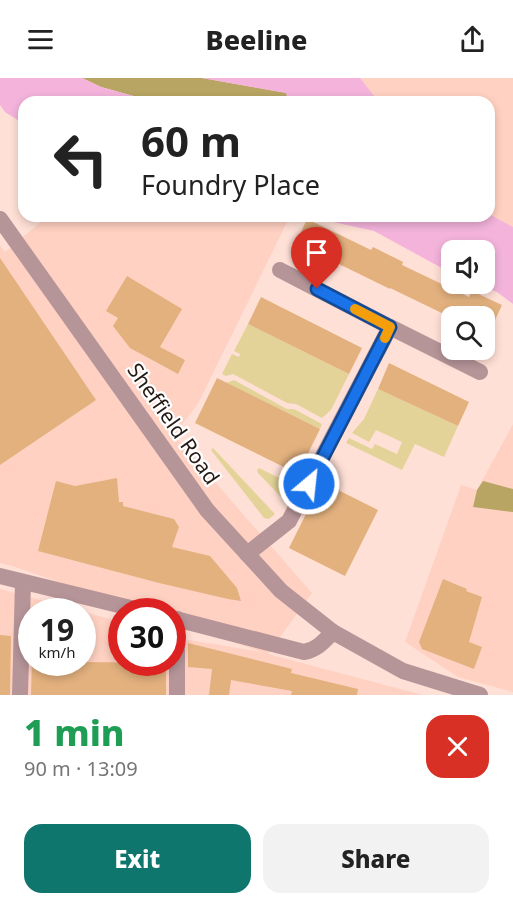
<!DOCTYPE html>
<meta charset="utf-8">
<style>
:root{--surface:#fff;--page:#f2f2f2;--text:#222;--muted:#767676;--accent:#0f766e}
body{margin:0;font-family:"Noto Sans",sans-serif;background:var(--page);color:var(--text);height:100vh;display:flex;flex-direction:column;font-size:22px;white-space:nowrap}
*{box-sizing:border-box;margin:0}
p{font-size:20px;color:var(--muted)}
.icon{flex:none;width:33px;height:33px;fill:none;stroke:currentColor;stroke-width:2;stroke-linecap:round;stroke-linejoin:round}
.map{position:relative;height:617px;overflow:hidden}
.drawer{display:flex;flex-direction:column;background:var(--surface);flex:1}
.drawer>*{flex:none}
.hud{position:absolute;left:18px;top:18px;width:477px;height:126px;border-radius:18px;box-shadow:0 3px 9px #0003;background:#fff;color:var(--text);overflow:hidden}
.controls{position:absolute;left:441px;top:162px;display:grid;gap:12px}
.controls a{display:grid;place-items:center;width:54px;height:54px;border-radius:12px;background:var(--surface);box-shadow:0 3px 9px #0003;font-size:30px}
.speed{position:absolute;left:18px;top:520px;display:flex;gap:12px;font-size:30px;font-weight:700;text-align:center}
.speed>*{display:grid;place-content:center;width:78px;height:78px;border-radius:50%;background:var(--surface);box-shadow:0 3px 9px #0003;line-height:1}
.speed small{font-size:15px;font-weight:400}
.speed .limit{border:9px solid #d22;background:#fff;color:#111}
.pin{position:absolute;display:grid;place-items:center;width:51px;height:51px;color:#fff;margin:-62px -26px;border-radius:50% 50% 50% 0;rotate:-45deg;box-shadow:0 0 6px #0007}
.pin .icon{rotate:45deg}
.me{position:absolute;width:66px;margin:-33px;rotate:28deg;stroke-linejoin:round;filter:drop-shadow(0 0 4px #0008)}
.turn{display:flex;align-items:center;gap:21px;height:126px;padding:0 24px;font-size:27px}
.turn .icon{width:78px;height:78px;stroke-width:2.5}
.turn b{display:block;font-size:42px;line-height:51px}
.round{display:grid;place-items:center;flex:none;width:63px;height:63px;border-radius:18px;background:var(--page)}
.head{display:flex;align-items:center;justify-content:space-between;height:102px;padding:0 24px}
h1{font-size:36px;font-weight:800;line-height:45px;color:#1e9e55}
.cta{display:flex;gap:12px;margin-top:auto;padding:12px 24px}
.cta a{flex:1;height:69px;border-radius:18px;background:var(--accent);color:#fff;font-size:24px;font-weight:800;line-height:69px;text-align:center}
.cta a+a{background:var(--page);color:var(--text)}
header{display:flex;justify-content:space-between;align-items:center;height:78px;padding:0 24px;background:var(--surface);font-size:27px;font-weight:800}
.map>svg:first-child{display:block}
.built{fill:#ffd1c2;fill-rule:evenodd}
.green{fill:#e3d398}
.forest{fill:#b8a563}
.water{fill:#f3b3db}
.building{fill:#e3b17e}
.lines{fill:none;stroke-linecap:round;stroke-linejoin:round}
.minor{stroke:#b69599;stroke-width:16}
.tertiary{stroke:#b69599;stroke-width:16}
.route-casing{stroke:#114b97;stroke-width:15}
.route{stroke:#1a73e8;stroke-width:10}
.slow{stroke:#f59e0b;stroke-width:10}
.labels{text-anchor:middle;stroke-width:4.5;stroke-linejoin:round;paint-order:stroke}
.street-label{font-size:21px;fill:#271a15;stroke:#fff}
</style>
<header><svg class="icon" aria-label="menu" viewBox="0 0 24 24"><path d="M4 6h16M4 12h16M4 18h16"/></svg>Beeline<svg class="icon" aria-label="share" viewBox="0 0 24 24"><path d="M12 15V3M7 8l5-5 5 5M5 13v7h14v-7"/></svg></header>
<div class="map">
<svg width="513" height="617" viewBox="0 0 513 617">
<rect width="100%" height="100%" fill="#ffe0d6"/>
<g class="built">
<path d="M360,0H513V149L489,136V24H379Z"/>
<path d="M48,138H290L199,324L174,357L312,515L268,576L423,617H0V511L121,544L122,585H172L183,561L262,574L173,543L172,534H146L15,489L0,485V167L5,174ZM32,534H82V585H32Z"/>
<path d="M513,346V614L458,599L405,564L461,407L477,412Z"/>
</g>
<g class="green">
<path d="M248,246L349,296L331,332L322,340L296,326L287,325L233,296L226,298L222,296L232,276L239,279L240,276L234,273Z"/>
<path d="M234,302L287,331H294L322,346L320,351L226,305Z"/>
<path d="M378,311L458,348L444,379L415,366L402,392L346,365L349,360L372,371L375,366L397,376L402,364L376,352L369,364L352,355L364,341Z"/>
<path d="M213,370L275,436L269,441L264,440L211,372Z"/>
<path d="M259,390L293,407L285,423L258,395L257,392Z"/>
</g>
<g class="forest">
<path d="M82,0H202L287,15L288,24H155L101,9Z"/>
<path d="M483,403L513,411V434L473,429L477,412Z"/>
</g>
<g class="water">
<path d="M0,0H82L101,9L155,24H24V46L5,34L0,27Z"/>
<path d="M202,0H360L379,24H288L286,15Z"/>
<path d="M489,136L513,149V226L497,214L476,206H484V172H452L451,195L374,153L306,138H489Z"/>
</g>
<g class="building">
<path d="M307,141L371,172L373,169L403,184L402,187L469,219L472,213L502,227L484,266V238H448L390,210V211L296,165Z"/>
<path d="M0,180L96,322L0,387Z"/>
<path d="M127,198L182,231L160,269L185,282L178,296L130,270L113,248L118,240L106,233Z"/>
<path d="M261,219L362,270L349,296L248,246Z"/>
<path d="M389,285L469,324L458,348L378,311Z"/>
<path d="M217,300L320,351L298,396L195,345Z"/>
<path d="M117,400L119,424H123V428L174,441L179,449L172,469L210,478L237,510L241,523L228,521L159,505L38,473L56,403L75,408Z"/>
<path d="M322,404L378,432L345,498L289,470Z"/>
<path d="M443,501L467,511L466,513L482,519L469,564L482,569L474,591L422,571L419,564Z"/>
<path d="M0,557L11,558L10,617H0Z"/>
<path d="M188,565L292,591L291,595L358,611L357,617H291L292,613L231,602L229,617H209L212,591L188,589Z"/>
<path d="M32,579V585H82V584L166,585V617H31Z"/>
</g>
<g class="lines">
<g class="minor">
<path d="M280,192L390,249"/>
<path d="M247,476L289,443L390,249L480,294"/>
<path d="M177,541V617"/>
<path d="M20,617L23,504"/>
</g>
<g class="tertiary">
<path d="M0,141L207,432L281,513L333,554L403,593L480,617"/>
<path d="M0,498L147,534"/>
<path d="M172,540L304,574C317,572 324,563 333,554"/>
</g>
</g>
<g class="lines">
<defs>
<path id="route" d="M309,406L390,249L317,211"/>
</defs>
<use href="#route" class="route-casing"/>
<use href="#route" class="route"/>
<path class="slow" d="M355,231L390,249L385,260"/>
</g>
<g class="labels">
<g class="street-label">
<text transform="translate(173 346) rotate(55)" y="7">Sheffield Road</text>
</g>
</g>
</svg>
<div class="controls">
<a><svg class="icon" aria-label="sound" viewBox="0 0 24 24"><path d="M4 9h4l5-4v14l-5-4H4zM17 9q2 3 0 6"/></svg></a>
<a><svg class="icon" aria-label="search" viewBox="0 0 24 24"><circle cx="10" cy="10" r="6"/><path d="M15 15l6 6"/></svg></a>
</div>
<div class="speed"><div>19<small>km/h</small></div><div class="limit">30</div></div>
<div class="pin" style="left:317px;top:211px;background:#d93025"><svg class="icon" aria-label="arrive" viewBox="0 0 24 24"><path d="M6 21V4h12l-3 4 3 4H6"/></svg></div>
<svg class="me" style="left:309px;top:406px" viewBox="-20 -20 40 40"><circle r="17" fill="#1a73e8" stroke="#fff" stroke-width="3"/><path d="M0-11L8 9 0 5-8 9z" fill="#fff"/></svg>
<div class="hud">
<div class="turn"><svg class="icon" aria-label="left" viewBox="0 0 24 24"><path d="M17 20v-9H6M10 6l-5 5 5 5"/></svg><div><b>60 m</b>Foundry Place</div></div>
</div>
</div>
<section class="drawer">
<div class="head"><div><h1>1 min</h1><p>90 m · 13:09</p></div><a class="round" style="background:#d93025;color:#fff"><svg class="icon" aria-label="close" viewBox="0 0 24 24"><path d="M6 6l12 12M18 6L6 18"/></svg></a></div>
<div class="cta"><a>Exit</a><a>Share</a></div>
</section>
